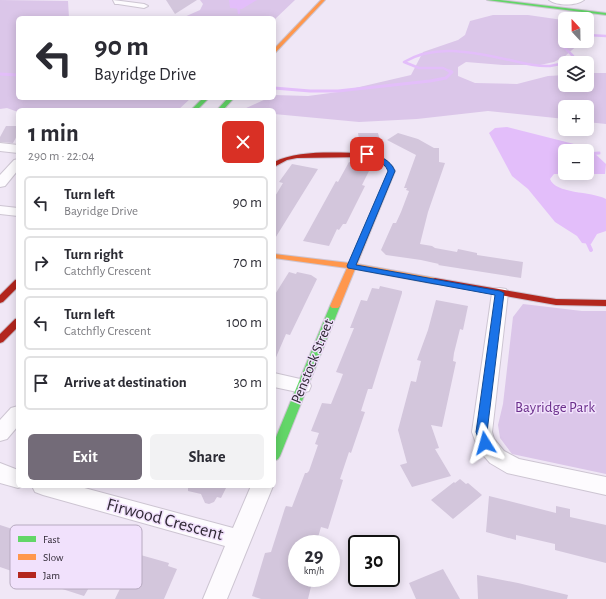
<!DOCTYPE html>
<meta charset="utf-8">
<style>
:root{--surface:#fff;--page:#f2f2f3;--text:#2b2b33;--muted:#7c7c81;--line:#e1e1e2;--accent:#736b78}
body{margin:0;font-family:"Alegreya Sans",sans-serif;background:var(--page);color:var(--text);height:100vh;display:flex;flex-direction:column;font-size:15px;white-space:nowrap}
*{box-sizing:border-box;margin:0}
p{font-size:13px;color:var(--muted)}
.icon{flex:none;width:22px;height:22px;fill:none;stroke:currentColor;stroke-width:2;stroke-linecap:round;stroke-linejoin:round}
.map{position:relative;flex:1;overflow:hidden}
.side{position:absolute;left:16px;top:108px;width:260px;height:380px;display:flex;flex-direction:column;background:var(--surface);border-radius:6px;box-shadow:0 2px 10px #0003}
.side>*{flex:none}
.top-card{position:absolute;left:16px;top:16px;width:260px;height:84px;border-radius:6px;box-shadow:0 2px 10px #0003;background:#fff;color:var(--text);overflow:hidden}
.needle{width:26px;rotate:338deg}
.buttons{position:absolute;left:558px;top:12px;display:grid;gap:8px}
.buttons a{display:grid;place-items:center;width:36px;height:36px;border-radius:6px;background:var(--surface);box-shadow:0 2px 10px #0003;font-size:20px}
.speed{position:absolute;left:288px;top:535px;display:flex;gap:8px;font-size:20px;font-weight:700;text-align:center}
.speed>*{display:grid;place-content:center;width:52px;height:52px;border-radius:50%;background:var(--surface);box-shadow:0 2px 10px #0003;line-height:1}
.speed small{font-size:10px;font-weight:400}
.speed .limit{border:2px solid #111;border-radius:6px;background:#fff;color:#111}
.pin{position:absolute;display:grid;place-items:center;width:34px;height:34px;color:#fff;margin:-17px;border-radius:8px;box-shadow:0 2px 6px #0006}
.me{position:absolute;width:44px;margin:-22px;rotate:352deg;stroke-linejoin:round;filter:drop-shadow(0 0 3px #0008)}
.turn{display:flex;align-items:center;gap:14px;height:84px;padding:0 12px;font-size:18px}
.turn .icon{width:52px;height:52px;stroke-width:2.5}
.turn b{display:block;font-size:28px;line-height:34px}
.round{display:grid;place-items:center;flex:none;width:42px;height:42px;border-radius:6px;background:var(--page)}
.headline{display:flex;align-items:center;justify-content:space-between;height:68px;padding:0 12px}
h1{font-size:24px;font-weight:700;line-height:30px}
.action{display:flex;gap:8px;margin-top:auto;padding:8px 12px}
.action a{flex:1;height:46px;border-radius:6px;background:var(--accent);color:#fff;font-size:16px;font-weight:700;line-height:46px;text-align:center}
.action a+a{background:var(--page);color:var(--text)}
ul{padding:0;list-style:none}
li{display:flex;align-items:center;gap:12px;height:54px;margin:0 8px 6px;padding:0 4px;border:2px solid var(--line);border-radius:6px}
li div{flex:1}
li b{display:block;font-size:15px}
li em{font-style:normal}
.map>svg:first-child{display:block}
.green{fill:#dbc6e9}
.water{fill:#e3befa;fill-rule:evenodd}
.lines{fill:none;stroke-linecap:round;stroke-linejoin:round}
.stream-far2{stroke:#e3befa;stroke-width:2.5}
.stream-far1{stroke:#e3befa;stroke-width:3}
.stream{stroke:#e3befa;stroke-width:4}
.building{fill:#d3c6dc}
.street-casing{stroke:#cdc5d2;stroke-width:2}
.fast-casing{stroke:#cdc5d2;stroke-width:2}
.slow-casing{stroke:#cdc5d2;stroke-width:2}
.jam-casing{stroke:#cdc5d2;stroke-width:2}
.street{fill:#fdfbfe;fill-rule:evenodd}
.fast{fill:#63d668;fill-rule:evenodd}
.slow{fill:#ff974d;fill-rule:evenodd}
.jam{fill:#b3261e;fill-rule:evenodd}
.route{fill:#1a73e8;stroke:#114b97}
.labels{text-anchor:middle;stroke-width:3;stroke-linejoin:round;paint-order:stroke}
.street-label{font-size:15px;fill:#2f2834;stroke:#f1e1fc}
.park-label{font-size:15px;fill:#6b2f8b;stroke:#f1e1fc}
.near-street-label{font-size:18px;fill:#2f2834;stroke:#f1e1fc}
.key{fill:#f1e1fc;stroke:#b7aac0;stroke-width:1}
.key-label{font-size:11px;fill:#2f2834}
</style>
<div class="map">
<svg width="606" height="599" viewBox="0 0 606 599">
<rect width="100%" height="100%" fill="#f0e7f6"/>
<g class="green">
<path d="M0,0L68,1L69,18H18V98H191L178,110H18V112L7,108L0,109Z"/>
<path d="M200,0H295L274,20V18H182L200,10L203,4Z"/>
<path d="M493,15H528L563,20L565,22V41H580V43L564,57L554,62L540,65H503L466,62L458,67V76L475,83L517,84L548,76L565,75V85H587V73H606V124L587,122V107H565V119L488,111L417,119L359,122L274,114V110H242L268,98H274V95L308,96L338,92L411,75L423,52L458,40L465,35L470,21Z"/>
<path d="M523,304L582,311H606V474L512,454L500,438L498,425L503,404L513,317Z"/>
</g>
<g class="water">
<path d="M229,0H257L242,9L230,8Z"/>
<path d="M507,127L574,144L593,152L606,164L605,174H554L550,179C555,194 591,191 606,199V231L597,234L591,244L582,243L577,236L555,222L528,189L512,176L489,133L495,128ZM565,151H587V173H565Z"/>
</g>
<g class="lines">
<g class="stream-far2">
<path d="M239,13L238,4L245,0"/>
<path d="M587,35L606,36"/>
<path d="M565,38H563L562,45L573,56L568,63H565"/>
<path d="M451,72L443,68H419L404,62C436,43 475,53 510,60C522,63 537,67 550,66C555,65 560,64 565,63"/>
</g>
<g class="stream-far1">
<path d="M0,74L18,75"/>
<path d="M274,88L310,91H338L430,81L446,78L452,72L449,71"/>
<path d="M587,154L599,153"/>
</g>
<path class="stream" d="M586,239L591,250"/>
</g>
<g class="building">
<path d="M166,0H197L175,14Z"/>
<path d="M6,126H18V134L13,143L0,142V137Z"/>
<path d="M358,133H378L381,144L360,145Z"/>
<path d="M398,133L418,139L434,148H439V162L445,163L428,212L420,244L432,246L435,248L457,252L458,249L477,253V255L523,262L521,278L438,265L439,264L421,260L386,255L381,250L393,223H396L401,212L409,191L406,190L407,188H404L416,155L387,140Z"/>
<path d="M349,162L371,167L362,185L365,186L346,224H343L339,230L337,229L329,246L303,241L336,181L338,182Z"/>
<path d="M292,164L318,169L274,240V198L283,183L279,182Z"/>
<path d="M289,272L296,274L297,272L311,275L317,279L290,335L286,334L274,362V296Z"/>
<path d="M380,286L402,291V293L372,389H368L361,411L365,412L351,453L349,452L340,479L343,480L328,529L321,527L316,544H297V578H313L308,599H261L252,596L265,553L271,552L285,508L286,506L292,507L305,473H307L309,471L318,445L315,444L319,433L311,431L322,403L331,404L340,382L343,374L336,372L354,328H350L361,300L367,301L372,288L379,289Z"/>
<path d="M436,300L468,306L463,330L460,329L454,353L453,361L456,362L442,427L431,425L439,448L435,449L451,476L412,487L400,465L407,463L398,430L411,381L416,382L421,361L417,360L428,330Z"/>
<path d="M460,479L466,484L468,483L482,495L453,519L431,500L454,482L455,483Z"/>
<path d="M188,486H227L221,498L217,497L214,502L209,504L205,503L201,494L188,491Z"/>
<path d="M489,496L556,513V506L570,509V517L606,525V563L555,550V544L516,535V540L486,532Z"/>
<path d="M0,525L34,536L39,528L50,532L47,538L80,548L81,546L109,554L84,596L56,587L58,583L24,572L23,575L0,567Z"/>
<path d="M137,554L169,563L168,566L177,569L164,599H115Z"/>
<path d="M443,569L460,599H416L409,583Z"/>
<path d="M477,575L518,583L568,595L567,599H478Z"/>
</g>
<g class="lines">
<defs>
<g id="street">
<path d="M113,0L144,4L148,6L144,8L118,4H115Z"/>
<path d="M549,0H584C576,6 557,6 549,0Z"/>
<path d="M0,143L18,145V153L0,151Z"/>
<path d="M18,159V170L5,186L0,187V175L14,160Z"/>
<path d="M0,206L18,208V216L0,214Z"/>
<path d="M500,288L506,289L508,293L492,432L494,439L504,451L519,459L606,477V495L507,473L490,463L478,449L472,432L492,293L494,289Z"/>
<path d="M274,373L309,381L311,386L309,391L302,393L274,387Z"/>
<path d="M18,406V426L7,439L0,441V420L11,408Z"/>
<path d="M0,463L18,470V486H23L18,488L0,483Z"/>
<path d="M32,486H77L233,528L251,486H273L227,599H203L225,546L43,495L35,492Z"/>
</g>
<g id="fast">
<path d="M487,0H500L606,13V15Z"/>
<path d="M203,98H209L197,110H191Z"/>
<path d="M228,98H234L223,110H217Z"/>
<path d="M335,303L340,306L280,456L278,459L274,461V442L330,306Z"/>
</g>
<g id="slow">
<path d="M321,0H325L274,54V49Z"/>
<path d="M390,165L392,166L395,171L357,264L435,278L439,281L435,284L355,269L340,306L338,308H332L330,306L347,268L274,258V254L349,263L389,171L387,167Z"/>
</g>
<g id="jam">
<path d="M367,153L383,158L393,167L392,168H388L379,160L367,157L297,158L287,160L274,167V162C299,149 339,153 367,153Z"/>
<path d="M435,278L556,299L606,300V306L556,305L432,283L431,281L432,279Z"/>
<path d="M18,279V287L3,302L0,303V295L15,280Z"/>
<path d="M18,318V327L3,342L0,343V334L15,319Z"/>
</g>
</defs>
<use href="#street" class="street-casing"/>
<use href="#fast" class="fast-casing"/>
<use href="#slow" class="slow-casing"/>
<use href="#jam" class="jam-casing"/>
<use href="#street" class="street"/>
<use href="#fast" class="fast"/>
<use href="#slow" class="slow"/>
<use href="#jam" class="jam"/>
</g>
<path class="route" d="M367,152C379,156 390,159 395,171L356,265L500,291L504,293L487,432L491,443L489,447L485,448L481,447L476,432L495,295L348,268L347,266L388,171C384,161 374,159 365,156V153Z"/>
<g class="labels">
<g class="street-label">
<text transform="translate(312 361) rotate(-68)" y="5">Penstock Street</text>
</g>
<g class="park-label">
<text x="555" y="412">Bayridge Park</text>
</g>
<g class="near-street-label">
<text transform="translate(165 519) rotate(15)" y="6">Firwood Crescent</text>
</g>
</g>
<rect x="10" y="525" width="132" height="64" rx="6" class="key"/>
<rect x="18" y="536" width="18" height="6" fill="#63d668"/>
<rect x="18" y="554" width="18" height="6" fill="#ff974d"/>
<rect x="18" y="572" width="18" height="6" fill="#b3261e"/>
<g class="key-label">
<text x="43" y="543">Fast</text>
<text x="43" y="561">Slow</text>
<text x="43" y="579">Jam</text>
</g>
</svg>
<div class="buttons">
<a><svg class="needle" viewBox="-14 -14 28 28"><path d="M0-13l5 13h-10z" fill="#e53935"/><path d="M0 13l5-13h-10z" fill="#7c7c81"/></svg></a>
<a><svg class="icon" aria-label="layers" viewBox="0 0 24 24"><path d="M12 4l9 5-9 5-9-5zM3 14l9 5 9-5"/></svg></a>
<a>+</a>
<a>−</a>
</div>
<div class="speed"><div>29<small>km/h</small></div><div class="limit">30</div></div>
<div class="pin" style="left:367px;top:154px;background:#d93025"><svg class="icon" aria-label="arrive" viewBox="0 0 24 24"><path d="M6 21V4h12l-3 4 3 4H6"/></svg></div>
<svg class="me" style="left:485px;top:443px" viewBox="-20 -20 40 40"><path d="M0-17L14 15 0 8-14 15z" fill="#1a73e8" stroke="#fff" stroke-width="4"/></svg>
<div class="top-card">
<div class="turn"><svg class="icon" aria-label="left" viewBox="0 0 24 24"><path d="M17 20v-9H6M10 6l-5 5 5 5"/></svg><div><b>90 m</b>Bayridge Drive</div></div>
</div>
<section class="side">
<div class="headline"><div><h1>1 min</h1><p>290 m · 22:04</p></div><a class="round" style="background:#d93025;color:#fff"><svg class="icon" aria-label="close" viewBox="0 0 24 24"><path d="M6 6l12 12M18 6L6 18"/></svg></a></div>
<ul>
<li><svg class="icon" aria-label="left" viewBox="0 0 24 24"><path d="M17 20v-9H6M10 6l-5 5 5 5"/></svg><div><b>Turn left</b><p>Bayridge Drive</p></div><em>90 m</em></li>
<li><svg class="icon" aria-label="right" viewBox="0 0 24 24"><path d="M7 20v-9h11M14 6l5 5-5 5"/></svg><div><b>Turn right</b><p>Catchfly Crescent</p></div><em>70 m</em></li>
<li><svg class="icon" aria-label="left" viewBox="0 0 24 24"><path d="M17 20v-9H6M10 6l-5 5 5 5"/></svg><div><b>Turn left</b><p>Catchfly Crescent</p></div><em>100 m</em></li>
<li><svg class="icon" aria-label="arrive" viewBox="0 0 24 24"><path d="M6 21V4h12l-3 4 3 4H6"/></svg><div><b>Arrive at destination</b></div><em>30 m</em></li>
</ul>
<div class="action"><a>Exit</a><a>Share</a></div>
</section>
</div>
